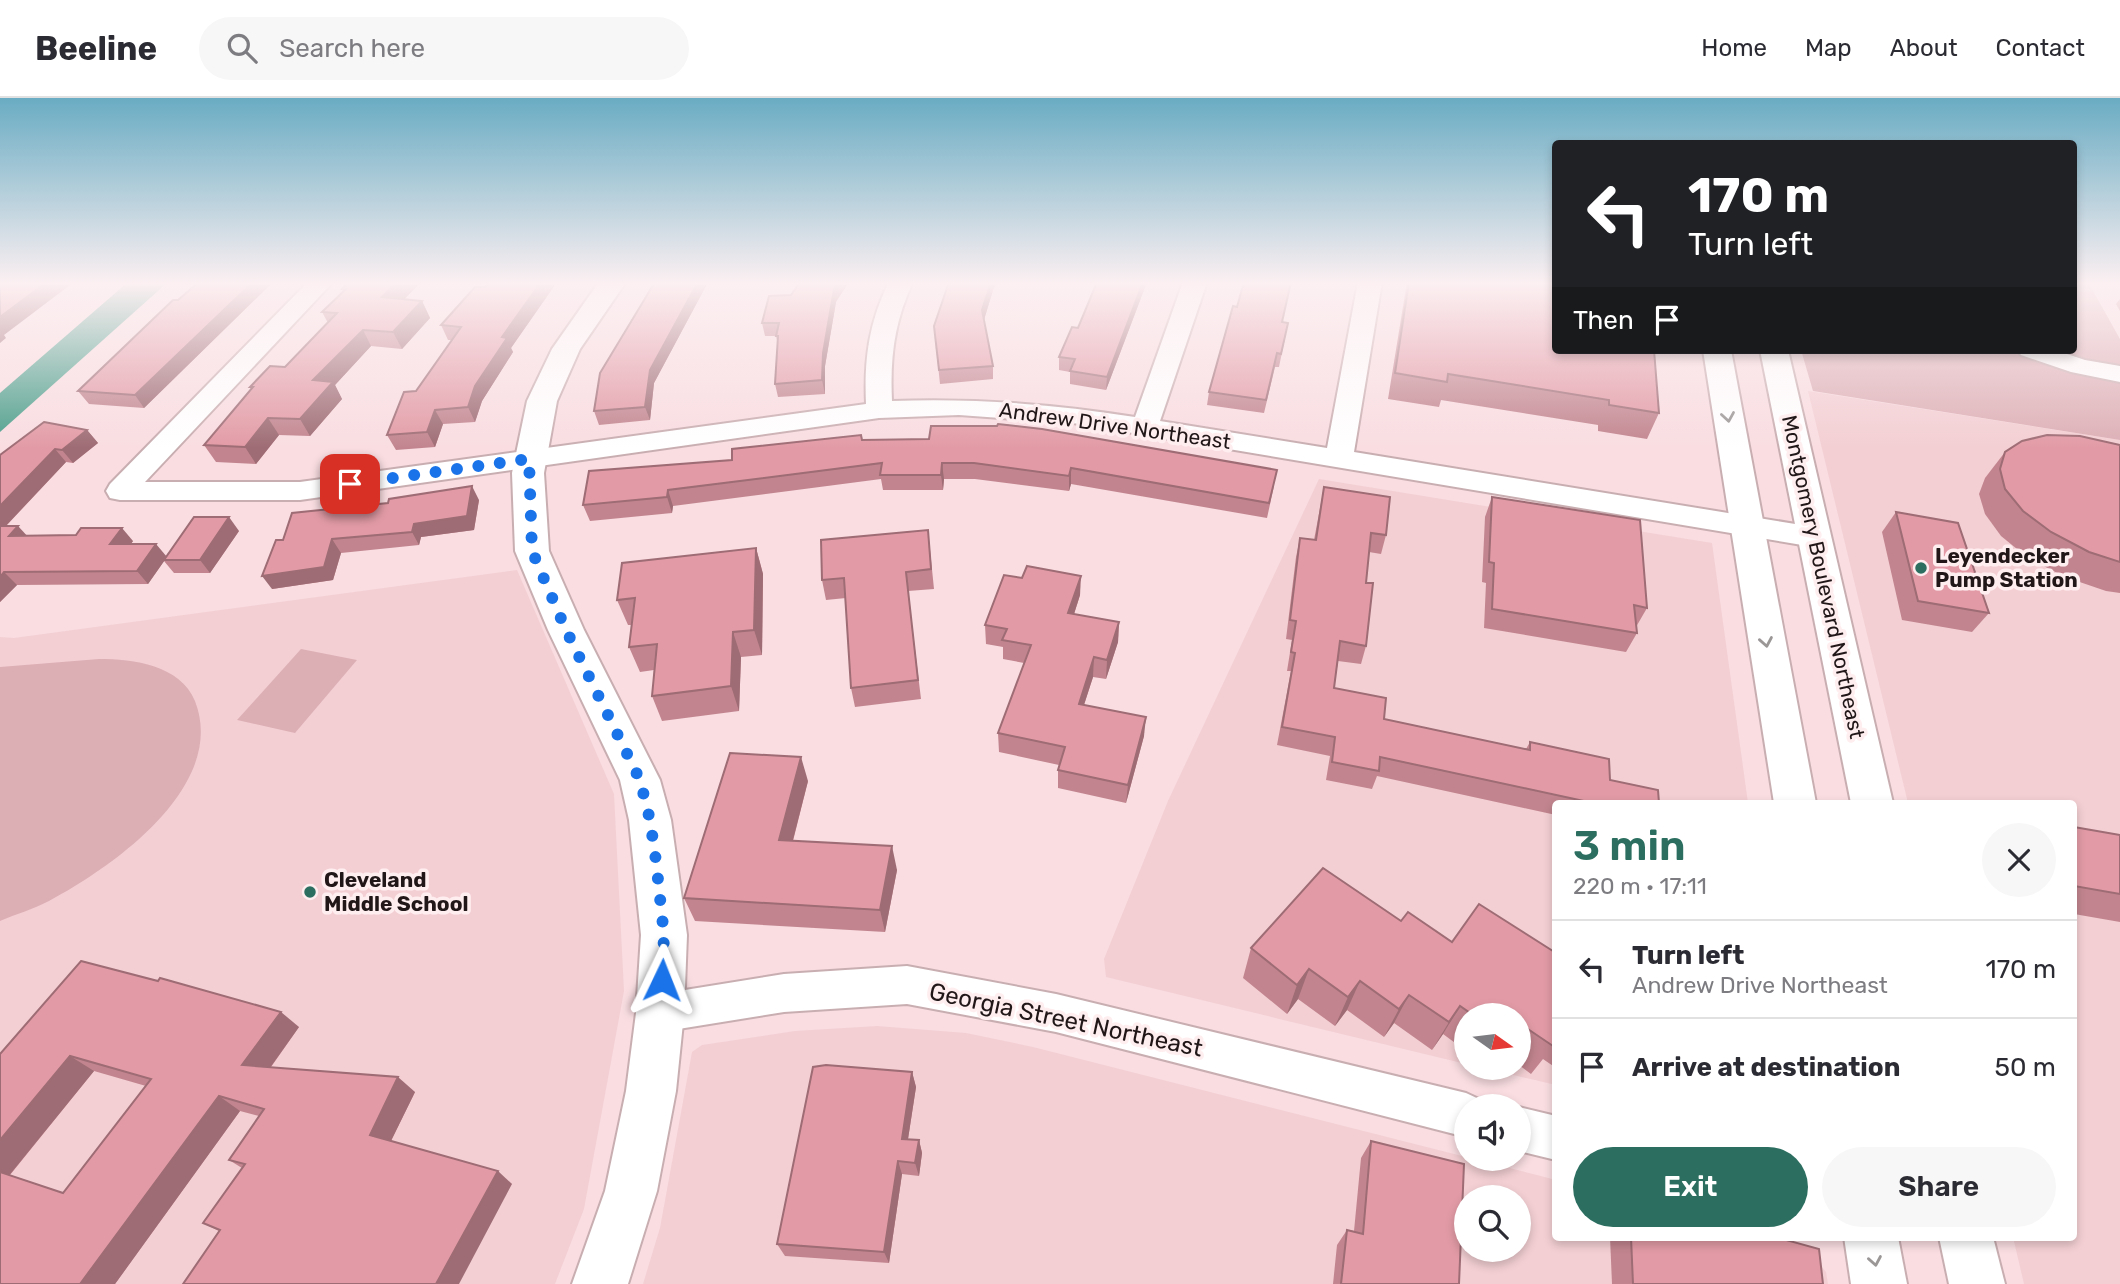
<!DOCTYPE html>
<meta charset="utf-8">
<style>
:root{--surface:#fff;--page:#f7f7f7;--text:#2b2b33;--muted:#7c7c81;--line:#e1e1e2;--accent:#2c6f60}
body{margin:0;font-family:Rubik,sans-serif;background:var(--page);color:var(--text);height:100vh;display:flex;flex-direction:column;font-size:26px;white-space:nowrap}
*{box-sizing:border-box;margin:0}
p{font-size:23px;color:var(--muted)}
.icon{flex:none;width:38px;height:38px;fill:none;stroke:currentColor;stroke-width:2;stroke-linecap:round;stroke-linejoin:round}
.map{position:relative;flex:1;overflow:hidden}
.side{position:absolute;left:1552px;top:702px;width:525px;height:441px;display:flex;flex-direction:column;background:var(--surface);border-radius:7px;box-shadow:0 4px 10px #0003}
.side>*{flex:none}
.top-card{position:absolute;left:1552px;top:42px;width:525px;height:214px;border-radius:7px;box-shadow:0 4px 10px #0003;background:#202124;color:#fff;overflow:hidden}
.needle{width:46px;rotate:104deg}
.tools{position:absolute;left:1454px;top:905px;display:grid;gap:14px}
.tools a{display:grid;place-items:center;width:77px;height:77px;border-radius:50%;background:var(--surface);box-shadow:0 4px 10px #0003;font-size:35px}
.pin{position:absolute;display:grid;place-items:center;width:60px;height:60px;color:#fff;margin:-30px;border-radius:14px;box-shadow:0 4px 10px #0006}
.me{position:absolute;width:77px;margin:-38px;rotate:2deg;stroke-linejoin:round;filter:drop-shadow(0 0 5px #0008)}
.turn{display:flex;align-items:center;gap:24px;height:147px;padding:0 21px;font-size:32px}
.turn .icon{width:91px;height:91px;stroke-width:2.5}
.turn b{display:block;font-size:49px;line-height:60px}
.then{display:flex;align-items:center;height:66px;padding:0 21px;background:#0003;gap:14px;font-size:26px}
.round{display:grid;place-items:center;flex:none;width:74px;height:74px;border-radius:37px;background:var(--page)}
.headline{display:flex;align-items:center;justify-content:space-between;height:119px;padding:0 21px}
h1{font-size:42px;font-weight:600;line-height:52px;color:var(--accent)}
.primary-button{display:flex;gap:14px;margin-top:auto;padding:14px 21px}
.primary-button a{flex:1;height:80px;border-radius:42px;background:var(--accent);color:#fff;font-size:28px;font-weight:600;line-height:80px;text-align:center}
.primary-button a+a{background:var(--page);color:var(--text)}
ul{padding:0;list-style:none}
li{display:flex;align-items:center;gap:21px;height:98px;padding:0 21px;border-top:2px solid var(--line)}
li div{flex:1}
li b{display:block;font-size:26px}
li em{font-style:normal}
header{display:flex;align-items:center;gap:42px;box-sizing:border-box;height:98px;padding:0 35px;background:var(--surface);border-bottom:2px solid var(--line)}
header strong{font-size:33px}
nav{display:flex;gap:38px;margin-inline-start:auto;font-size:24px}
.search{width:490px;height:63px;background:var(--page);display:flex;align-items:center;gap:18px;box-sizing:border-box;padding:0 24px;border-radius:38px;color:var(--muted);font-size:26px}
.map>svg:first-child{display:block}
.built{fill:#f3cfd3;fill-rule:evenodd}
.green{fill:#dcafb5}
.water{fill:#4d9f8c}
.lines{fill:none;stroke-linecap:round;stroke-linejoin:round}
.minor-casing{stroke:#c9aeb1;stroke-width:4}
.tertiary-casing{stroke:#c9aeb1;stroke-width:4}
.primary-casing{stroke:#c9aeb1;stroke-width:4}
.minor{fill:#fff;fill-rule:evenodd}
.tertiary{fill:#fff;fill-rule:evenodd}
.primary{fill:#fff;fill-rule:evenodd}
.wall{fill:#c2858f;fill-rule:evenodd}
.shaded-wall{fill:#9e6c74}
.building{fill:#e29ba6;stroke:#9e6c74;stroke-width:2}
.oneway{stroke:#9b9797}
.route{stroke:#1a73e8;stroke-width:12;stroke-dasharray:0 21.6}
.poi-dot{fill:#2c6f60;stroke:#ffeef0;stroke-width:2.5}
.labels{text-anchor:middle;stroke-width:7;stroke-linejoin:round;paint-order:stroke}
.street-label{font-size:21px;fill:#211718;stroke:#ffeef0}
.poi-label{font-size:21px;font-weight:bold;fill:#211718;stroke:#ffeef0;text-anchor:start}
.near-street-label{font-size:24px;fill:#211718;stroke:#ffeef0}
</style>
<header>
<strong>Beeline</strong>
<div class="search"><svg class="icon" aria-label="search" viewBox="0 0 24 24"><circle cx="10" cy="10" r="6"/><path d="M15 15l6 6"/></svg>Search here</div>
<nav><a>Home</a><a>Map</a><a>About</a><a>Contact</a></nav>
</header>
<div class="map">
<svg width="2120" height="1186" viewBox="0 0 2120 1186">
<rect width="100%" height="100%" fill="#f9dde1"/>
<g class="built">
<path d="M1808,293L2120,342V1186H2024L2013,1139H2074V705H1908Z"/>
<path d="M1319,381L1712,445L1748,705H1556V987L1483,970H1519V917H1466V966L1106,879L1104,861L1168,703Z"/>
<path d="M517,472L614,696L624,893L584,1111L555,1186H0V539L14,540Z"/>
<path d="M877,928L966,935L1033,949L1556,1082V1139H1778L1790,1142L1811,1156L1826,1174L1828,1186H643L660,1130L692,954L702,947L795,933ZM1466,1099H1519V1152H1466Z"/>
</g>
<g class="green">
<path d="M2074,184H2088L2120,241V342L1813,293L1801,252H2074Z"/>
<path d="M301,551L357,562L295,635L237,622Z"/>
<path d="M99,561C134,561 180,567 195,603C228,688 113,769 49,803C34,811 16,816 0,823V569Z"/>
</g>
<path class="water" d="M128,184H168L0,334V295Z"/>
<g class="lines">
<defs>
<g id="minor">
<path d="M308,184H333L145,384H300L866,306C864,261 869,224 889,184H913C894,224 890,260 892,303C974,300 1054,306 1135,319L1183,184H1207L1160,323L1327,350L1358,184H1382L1354,354L1814,429L1824,432L1829,439L1824,446L1814,449L1073,325L959,317L879,320L300,402H120L110,400L106,393L110,386Z"/>
<path d="M2017,252H2055L2085,262L2120,268V284L2071,274L2021,257Z"/>
<path d="M907,868L1056,896L1466,995L1481,1002L1484,1008H1466V1039L1056,934L907,906L784,914L660,934L646,929L640,915L646,901L660,896L784,876Z"/>
<path d="M1519,1009L1556,1018V1062L1519,1053Z"/>
</g>
<path id="tertiary" d="M599,184H626L580,251L557,303L544,375L549,453L584,532L660,682L671,722L687,837L684,915L676,993L657,1093L628,1186H572L605,1093L626,993L636,915L641,837L629,722L620,682L548,532L515,453L512,375L527,303L552,251Z"/>
<g id="primary">
<path d="M1703,252H1731L1816,705H1774Z"/>
<path d="M1760,252H1788L1893,705H1851Z"/>
<path d="M1844,1139H1898L1907,1186H1851Z"/>
<path d="M1939,1139H1993L2005,1186H1949Z"/>
</g>
</defs>
<use href="#minor" class="minor-casing"/>
<use href="#tertiary" class="tertiary-casing"/>
<use href="#primary" class="primary-casing"/>
<use href="#minor" class="minor"/>
<use href="#tertiary" class="tertiary"/>
<use href="#primary" class="primary"/>
</g>
<g class="wall">
<path d="M199,184H273L144,310L89,306L78,293Z"/>
<path d="M348,184H421L404,201L422,203L430,220L402,251L371,248L335,287L342,301L310,338L279,337L256,366L216,364L204,347L251,291L250,289L285,269L328,225L322,214L343,194L342,191Z"/>
<path d="M489,184H557L511,250L513,254L482,303L475,324L443,326L435,349L396,352L387,337L416,293L452,242H448L441,227L485,189Z"/>
<path d="M949,184H997L993,192L984,222L993,268V281L940,286L934,228Z"/>
<path d="M1097,184H1147L1106,292L1070,286V274L1059,272V259L1078,230Z"/>
<path d="M1244,184H1291L1282,224L1288,225L1279,269H1275L1264,315L1207,307L1209,294L1237,209Z"/>
<path d="M1407,184H1556L1659,315L1647,341L1598,333V327L1441,302L1439,309L1388,301Z"/>
<path d="M707,186L654,285L650,322L599,327L594,313Z"/>
<path d="M2120,201V213L2116,206Z"/>
<path d="M836,204L825,268V296L778,299L775,286L778,246L776,238H765L762,225Z"/>
<path d="M87,332L98,345L73,365L66,364L6,428L26,438L133,443L131,446L166,458L239,433L210,475H174L164,463L148,486L17,487L0,504V357Z"/>
<path d="M862,342L1274,388L1267,420L1071,386L1069,393L975,381H944L943,392H883L881,381L673,408L672,415L590,423L583,407L732,362Z"/>
<path d="M2120,347V495L2106,493L2065,479L2028,460L2001,438L1985,416L1979,396L1985,380L2005,354Z"/>
<path d="M1324,389L1386,437L1381,456L1369,454L1366,485V548L1361,566L1338,563L1334,590L1384,621L1526,651L1530,644L1659,705H1556V717L1377,678L1372,691L1326,682L1330,658L1277,647L1291,573H1287L1292,542L1286,541L1296,459L1300,440L1314,442Z"/>
<path d="M1492,399L1647,510L1636,529L1637,535L1626,554L1484,530L1486,485L1482,484L1485,419Z"/>
<path d="M479,402L474,432L421,439L419,447L341,455L333,482L272,491L283,442Z"/>
<path d="M1896,414L1989,515L1972,534L1902,522L1882,434Z"/>
<path d="M928,432L934,491L908,493L921,601L855,609L851,590L846,500L826,502L822,482Z"/>
<path d="M756,450L763,476L762,557L741,559L739,613L662,623L652,598L654,572L640,574L629,549L632,527H628L617,502Z"/>
<path d="M1022,480L1080,497L1074,516L1119,524L1118,544L1106,581L1093,579L1084,607L1144,638L1126,705L1058,690V672L1059,667L999,654L998,635L1024,565L1003,561V549L986,546L985,527Z"/>
<path d="M808,683L793,743L897,772L885,834L695,823L684,800Z"/>
<path d="M2074,729L2120,737V824L2074,816Z"/>
<path d="M1401,823L1452,844L1556,855V970L1543,961L1531,976L1519,967V917H1466V953L1443,936L1432,952L1394,925L1384,939L1347,912L1335,928L1298,901L1287,916L1243,880L1251,850Z"/>
<path d="M299,929L271,969L415,994L391,1043L512,1086L219,1133L203,1125L242,1070L229,1062L259,1018L240,1013L115,1186H0V956ZM94,973L146,988L63,1095L10,1077Z"/>
<path d="M912,974L916,989L908,1041L919,1042L922,1055L919,1078L902,1076L889,1165L785,1158L777,1146Z"/>
<path d="M1371,1043L1459,1186H1333L1337,1147L1347,1132L1354,1133L1361,1060Z"/>
<path d="M1610,1139H1775L1823,1186H1612Z"/>
</g>
<g class="shaded-wall">
<path d="M47,184H74L4,237L6,240L0,245V219Z"/>
<path d="M253,184H273L144,310L135,297Z"/>
<path d="M397,184H421L390,216L382,199Z"/>
<path d="M541,184H557L511,250L513,254L482,303L475,324L468,309L475,288L502,239Z"/>
<path d="M698,184H707V186L654,285L650,322L645,309L650,272Z"/>
<path d="M839,184H849L836,204L825,268V296L822,282L823,255L834,191Z"/>
<path d="M991,184H997L993,192L983,225L982,212Z"/>
<path d="M1143,184H1147L1106,292L1107,279Z"/>
<path d="M422,203L430,220L402,251L393,234Z"/>
<path d="M363,232L371,248L335,287L342,301L310,338L300,321L313,282Z"/>
<path d="M435,312L443,326L435,349L427,334Z"/>
<path d="M268,320L279,337L256,366L245,349Z"/>
<path d="M87,332L98,345L73,365L62,352Z"/>
<path d="M55,351L66,364L0,434V408Z"/>
<path d="M942,365L944,381L943,392L941,377Z"/>
<path d="M1071,370V386L1069,393V378Z"/>
<path d="M472,388L479,402L474,432L421,439L419,447L412,434L414,426Z"/>
<path d="M668,392L673,408L672,415L667,399Z"/>
<path d="M229,419L239,433L210,475L200,462Z"/>
<path d="M18,428L30,441L9,438Z"/>
<path d="M122,430L133,443L121,459L110,446Z"/>
<path d="M332,441L341,455L333,482L272,491L262,478Z"/>
<path d="M156,446L167,459L148,486L137,473Z"/>
<path d="M756,450L763,476L762,557L754,532Z"/>
<path d="M4,474L17,487L0,504V479Z"/>
<path d="M1081,478L1080,497L1068,535V515Z"/>
<path d="M1119,524L1118,544L1106,581L1107,562Z"/>
<path d="M733,534L741,559L739,613L731,588Z"/>
<path d="M1094,559L1093,579L1078,625L1079,606Z"/>
<path d="M1146,619L1144,638L1126,705L1128,687Z"/>
<path d="M801,659L808,683L787,765L779,742Z"/>
<path d="M892,748L897,772L885,834L880,812Z"/>
<path d="M1309,871L1298,901L1287,916L1297,887Z"/>
<path d="M1360,883L1347,912L1335,928L1348,899Z"/>
<path d="M1409,897L1394,925L1384,939L1399,911Z"/>
<path d="M1460,908L1443,936L1432,952L1449,924Z"/>
<path d="M281,914L299,929L262,981L242,967Z"/>
<path d="M70,958L94,973L7,1080L0,1077V1042Z"/>
<path d="M912,974L916,989L906,1054L902,1041Z"/>
<path d="M398,979L415,994L387,1051L370,1037Z"/>
<path d="M219,998L240,1013L115,1186H80Z"/>
<path d="M919,1042L922,1055L919,1078L915,1065Z"/>
<path d="M898,1063L902,1076L889,1165L884,1154Z"/>
<path d="M498,1073L512,1086L459,1186H436Z"/>
</g>
<g class="building">
<path d="M3,184H47L0,219V186Z"/>
<path d="M199,184H253L135,297L78,293L173,202H178Z"/>
<path d="M348,184H397L382,199L422,203L393,234L363,232L313,282L333,284L300,321L268,320L245,349L204,347L253,289H250L270,268L285,269L337,215L322,214L346,191H342Z"/>
<path d="M489,184H541L502,239L507,240L475,288L468,309L435,312L427,334L387,337L404,294L416,293L461,229L441,227L475,189H485Z"/>
<path d="M655,184H698L650,272L645,309L594,313L600,275Z"/>
<path d="M800,184H839L834,191L823,255L822,282L775,286L778,238H776L779,225H762L769,198L791,197Z"/>
<path d="M949,184H991L982,212L993,268L939,272L934,228Z"/>
<path d="M1097,184H1143L1107,279L1070,273L1075,261L1059,259L1072,229L1078,230Z"/>
<path d="M1244,184H1291L1282,224L1288,225L1281,256L1277,255L1266,302L1209,294L1233,208L1237,209Z"/>
<path d="M1409,184H1556V252H1654L1659,315L1609,307V302L1448,276L1447,284L1395,275Z"/>
<path d="M44,324L87,332L62,352L55,351L0,408V357Z"/>
<path d="M998,326L1042,331L1277,372L1269,405L1071,370L1069,378L974,365H942L941,377H880L882,365L668,392L667,399L583,407L589,373L732,362V351L861,337L862,342L929,341L931,328H997Z"/>
<path d="M2047,337L2080,338L2120,347V464L2089,454L2051,434L2023,413L2005,391L2000,371L2005,354L2022,343Z"/>
<path d="M472,388L467,418L414,426L412,434L332,441L324,469L262,478L276,442H283L292,415L388,405L389,401Z"/>
<path d="M1324,389L1390,399L1386,437L1371,435L1366,485H1373L1366,548L1340,543L1334,590L1386,600L1384,621L1530,652V644L1609,661L1610,682L1658,692L1659,705H1593L1380,659L1379,673L1332,664L1335,639L1282,629L1295,555L1291,554L1296,523L1290,522L1300,440L1316,442Z"/>
<path d="M1492,399L1640,422L1647,510L1634,507L1637,535L1492,511L1494,465L1489,464Z"/>
<path d="M1896,414L1958,425L1989,515L1918,503Z"/>
<path d="M194,419H229L200,462H164Z"/>
<path d="M0,428H18L9,438L76,437L81,430H122L110,446H156L137,473L4,474L0,479Z"/>
<path d="M928,432L931,471L906,474L918,582L851,590L844,480L822,482L821,442Z"/>
<path d="M756,450L754,532L733,534L731,588L652,598L657,546L629,549L635,500L617,502L622,465Z"/>
<path d="M1027,468L1081,478L1068,515L1119,524L1107,562L1094,559L1079,606L1146,619L1128,687L1058,672L1065,649L998,635L1031,547L1002,542L1007,531L985,527L1004,477L1022,480Z"/>
<path d="M730,655L801,659L779,742L892,748L880,812L684,800Z"/>
<path d="M2074,729L2120,737V796L2074,788Z"/>
<path d="M1323,770L1401,823L1408,814L1452,844L1479,806L1556,855V944L1553,948L1519,925V917H1473L1460,908L1449,924L1409,897L1399,911L1360,883L1348,899L1309,871L1297,887L1251,850Z"/>
<path d="M81,863L158,883L160,880L281,914L242,967L398,979L370,1037L498,1073L436,1186H183L220,1132L203,1125L245,1066L229,1062L264,1011L219,998L80,1186H0V1074L63,1095L151,981L70,958L0,1042V956Z"/>
<path d="M826,967L912,974L902,1041L919,1042L915,1065L898,1063L884,1154L777,1146L813,969Z"/>
<path d="M1371,1043L1464,1066L1459,1186H1341L1347,1132L1363,1136Z"/>
<path d="M1631,1139H1775L1819,1151L1823,1186H1633Z"/>
</g>
<defs><path id="oneway-chevron" d="M-2-3.5L2.5 0L-2 3.5" fill="none" stroke-width="1.6" stroke-linecap="round" stroke-linejoin="round" transform="scale(1.75)"/></defs>
<g class="oneway">
<use href="#oneway-chevron" transform="translate(1728 319) rotate(81)"/>
<use href="#oneway-chevron" transform="translate(1766 544) rotate(80)"/>
<use href="#oneway-chevron" transform="translate(1875 1163) rotate(80)"/>
</g>
<linearGradient id="sky" x2="0" y2="1"><stop stop-color="#6aacc3"/><stop offset="0.53" stop-color="#fcf0f2"/><stop offset="1" stop-color="#fcf0f2" stop-opacity="0"/></linearGradient>
<rect width="2120" height="350" fill="url(#sky)"/>
<g class="lines">
<path class="route" d="M350,386L529,361L532,453L566,532L640,682L650,722L656,763L664,837L662,882"/>
</g>
<g class="poi-dot">
<circle cx="1921" cy="470" r="7"/>
<circle cx="310" cy="794" r="7"/>
</g>
<g class="labels">
<g class="street-label">
<text transform="translate(1115 328) rotate(8)" y="7">Andrew Drive Northeast</text>
<text transform="translate(1823 479) rotate(78)" y="7">Montgomery Boulevard Northeast</text>
</g>
<g class="poi-label">
<text x="1935" y="465">Leyendecker<tspan x="1935" dy="24">Pump Station</tspan></text>
<text x="324" y="789">Cleveland<tspan x="324" dy="24">Middle School</tspan></text>
</g>
<g class="near-street-label">
<text transform="translate(1066 922) rotate(12)" y="8">Georgia Street Northeast</text>
</g>
</g>
</svg>
<div class="tools">
<a><svg class="needle" viewBox="-14 -14 28 28"><path d="M0-13l5 13h-10z" fill="#e53935"/><path d="M0 13l5-13h-10z" fill="#7c7c81"/></svg></a>
<a><svg class="icon" aria-label="sound" viewBox="0 0 24 24"><path d="M4 9h4l5-4v14l-5-4H4zM17 9q2 3 0 6"/></svg></a>
<a><svg class="icon" aria-label="search" viewBox="0 0 24 24"><circle cx="10" cy="10" r="6"/><path d="M15 15l6 6"/></svg></a>
</div>
<div class="pin" style="left:350px;top:386px;background:#d93025"><svg class="icon" aria-label="arrive" viewBox="0 0 24 24"><path d="M6 21V4h12l-3 4 3 4H6"/></svg></div>
<svg class="me" style="left:662px;top:882px" viewBox="-20 -20 40 40"><path d="M0-17L14 15 0 8-14 15z" fill="#1a73e8" stroke="#fff" stroke-width="4"/></svg>
<div class="top-card">
<div class="turn"><svg class="icon" aria-label="left" viewBox="0 0 24 24"><path d="M17 20v-9H6M10 6l-5 5 5 5"/></svg><div><b>170 m</b>Turn left</div></div>
<div class="then">Then<svg class="icon" aria-label="arrive" viewBox="0 0 24 24"><path d="M6 21V4h12l-3 4 3 4H6"/></svg></div>
</div>
<section class="side">
<div class="headline"><div><h1>3 min</h1><p>220 m · 17:11</p></div><a class="round"><svg class="icon" aria-label="close" viewBox="0 0 24 24"><path d="M6 6l12 12M18 6L6 18"/></svg></a></div>
<ul>
<li><svg class="icon" aria-label="left" viewBox="0 0 24 24"><path d="M17 20v-9H6M10 6l-5 5 5 5"/></svg><div><b>Turn left</b><p>Andrew Drive Northeast</p></div><em>170 m</em></li>
<li><svg class="icon" aria-label="arrive" viewBox="0 0 24 24"><path d="M6 21V4h12l-3 4 3 4H6"/></svg><div><b>Arrive at destination</b></div><em>50 m</em></li>
</ul>
<div class="primary-button"><a>Exit</a><a>Share</a></div>
</section>
</div>
